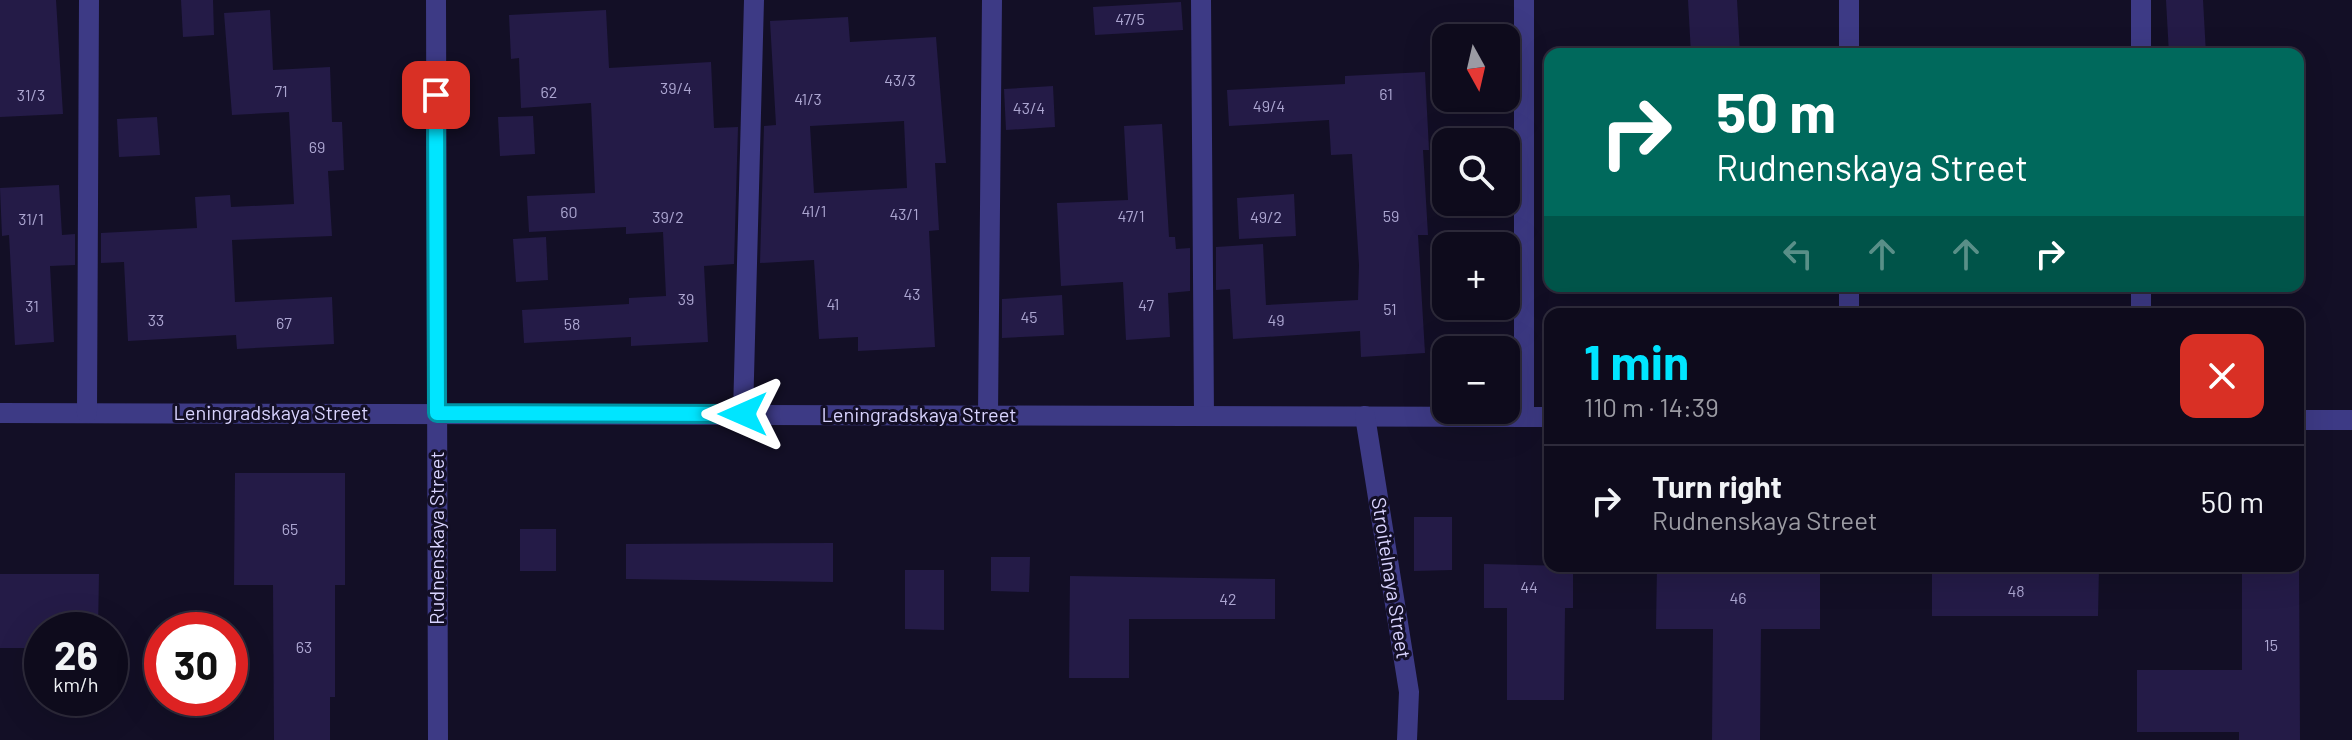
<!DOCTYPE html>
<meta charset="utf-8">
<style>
:root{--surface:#0e0b1c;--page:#171425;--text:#f1f3f6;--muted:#9b9ba3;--line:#2e2b3b;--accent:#00e5ff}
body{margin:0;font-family:Barlow,sans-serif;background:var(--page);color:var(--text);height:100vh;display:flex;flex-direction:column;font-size:30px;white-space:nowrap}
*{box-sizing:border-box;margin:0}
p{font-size:26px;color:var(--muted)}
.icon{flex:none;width:44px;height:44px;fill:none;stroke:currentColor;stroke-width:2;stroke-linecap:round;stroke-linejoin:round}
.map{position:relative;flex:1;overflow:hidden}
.sheet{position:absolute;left:1544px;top:308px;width:760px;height:264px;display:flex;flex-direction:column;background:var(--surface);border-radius:16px;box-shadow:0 8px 32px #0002,0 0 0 2px var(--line)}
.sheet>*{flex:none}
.guide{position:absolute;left:1544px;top:48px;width:760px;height:244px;border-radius:16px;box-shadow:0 8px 32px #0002,0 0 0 2px var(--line);background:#00695c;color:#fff;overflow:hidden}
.needle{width:52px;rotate:172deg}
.tools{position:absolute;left:1432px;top:24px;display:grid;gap:16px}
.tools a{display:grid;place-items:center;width:88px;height:88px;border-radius:16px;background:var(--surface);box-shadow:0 8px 32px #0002,0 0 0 2px var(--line);font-size:40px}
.speed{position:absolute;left:24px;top:612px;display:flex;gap:16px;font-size:40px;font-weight:700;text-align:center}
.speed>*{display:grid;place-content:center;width:104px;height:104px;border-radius:50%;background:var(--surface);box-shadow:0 8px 32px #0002,0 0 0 2px var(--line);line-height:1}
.speed small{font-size:20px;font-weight:400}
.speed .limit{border:12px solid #d22;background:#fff;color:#111}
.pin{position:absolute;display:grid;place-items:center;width:68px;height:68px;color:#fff;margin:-34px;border-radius:16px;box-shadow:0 4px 12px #0006}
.me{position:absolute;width:88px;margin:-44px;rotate:270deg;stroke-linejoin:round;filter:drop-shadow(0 0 6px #0008)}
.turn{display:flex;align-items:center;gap:28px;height:168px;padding:0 40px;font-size:36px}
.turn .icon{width:104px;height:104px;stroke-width:2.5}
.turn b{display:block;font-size:56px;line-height:68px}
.lanes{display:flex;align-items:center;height:76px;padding:0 40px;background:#0003;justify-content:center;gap:40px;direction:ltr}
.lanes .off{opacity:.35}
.round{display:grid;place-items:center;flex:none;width:84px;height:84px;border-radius:16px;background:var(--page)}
.summary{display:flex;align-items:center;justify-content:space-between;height:136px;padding:0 40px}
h1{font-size:48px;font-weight:700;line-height:60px;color:var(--accent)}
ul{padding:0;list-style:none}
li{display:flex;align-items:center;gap:24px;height:112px;padding:0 40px;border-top:2px solid var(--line)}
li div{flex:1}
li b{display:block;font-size:30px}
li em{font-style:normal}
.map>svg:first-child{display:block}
.building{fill:#241b47;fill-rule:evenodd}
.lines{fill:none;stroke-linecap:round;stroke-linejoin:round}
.minor{stroke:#3d3a85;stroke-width:20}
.route-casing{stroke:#0095a6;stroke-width:20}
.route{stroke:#00e5ff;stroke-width:14}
.labels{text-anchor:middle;stroke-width:6;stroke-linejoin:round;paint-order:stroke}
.number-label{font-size:16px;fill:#aca6d1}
.street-label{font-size:20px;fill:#d9d4ff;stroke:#130f26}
</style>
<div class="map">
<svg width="2352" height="740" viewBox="0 0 2352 740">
<rect width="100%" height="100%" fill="#130f26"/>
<g class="building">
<path d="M0,0H56L63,114L0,117Z"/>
<path d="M181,0H213L214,35L183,37Z"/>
<path d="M1688,0H1737L1740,54H1691Z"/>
<path d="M2166,0H2203L2206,54H2169Z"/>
<path d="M1181,2L1183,30L1095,35L1093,7Z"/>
<path d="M270,10L273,70L330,67L332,122H342L344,170L328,171L332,236L232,240L235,302L332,297L334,344L237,349L236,335L128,341L124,262L101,263V233L197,228L195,197L230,195L231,207L294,204L289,112L232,115L224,13Z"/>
<path d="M606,10L609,68L711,62L714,128L738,127L734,264L704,266L708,342L631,346V337L524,343L522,310L629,304V298L666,296L663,232L626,234V227L529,232L527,196L595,193L591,103L521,108L519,58L511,59L509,15Z"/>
<path d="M848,17L850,42L936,37L946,163H935L939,230L929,231L935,347L858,351V337L819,339L814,260L760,263L764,126L776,125L770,21ZM904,121L907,188L814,193L810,126Z"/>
<path d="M1425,72L1429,150H1423L1428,235H1418L1425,353L1361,357L1360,331L1233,339L1230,289L1216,290V247L1263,244L1266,305L1358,300L1359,265L1352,154L1331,155L1329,120L1229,126L1227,90L1345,84V76Z"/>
<path d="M1053,86L1055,127L1006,130L1004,89Z"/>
<path d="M533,116L535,154L500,156L498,117Z"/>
<path d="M157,117L160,155L119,157L117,119Z"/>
<path d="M1162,124L1169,237H1175L1176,249L1190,248V291L1168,293L1170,337L1126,340L1123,282L1061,286L1057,203L1128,200L1124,126Z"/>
<path d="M59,185L62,235L75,234V265L50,266L54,342L15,345L9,235L2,236L0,188Z"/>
<path d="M1294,194L1296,236L1239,239L1237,198Z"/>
<path d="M546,237L548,280L516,282L513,239Z"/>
<path d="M1062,295L1064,335L1002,338V299Z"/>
<path d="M235,473H345V585H335V697H330V740H274L273,585H234Z"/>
<path d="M1414,517H1452V570L1414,571Z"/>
<rect x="520" y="529" width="36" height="42"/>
<path d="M833,543V582L626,579V544Z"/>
<path d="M991,557H1030L1029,592L991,591Z"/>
<path d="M1484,564L1573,566V608H1565L1564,700H1507V608H1484Z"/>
<path d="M1657,566H1820V629H1761L1760,740H1712L1713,629H1656Z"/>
<path d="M1932,566H2099L2098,616H1932Z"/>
<path d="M2242,566H2299L2300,740H2239V732H2137V670H2242Z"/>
<path d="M905,570H944V630L905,629Z"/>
<path d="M0,574H99L98,630H42V648H0Z"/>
<path d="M1070,576L1275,579V619H1129V678H1069Z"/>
</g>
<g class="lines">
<g class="minor">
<path d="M436,0L438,740"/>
<path d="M1201,0L1204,416"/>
<path d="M1524,0V417"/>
<path d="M2141,0V54"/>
<path d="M1849,54V0"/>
<path d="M2141,286V314"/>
<path d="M1849,314V286"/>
<path d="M0,413L1550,417"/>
<path d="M87,413L89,0"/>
<path d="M743,414L754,0"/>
<path d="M988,415L992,0"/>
<path d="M1365,416L1409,692L1407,740"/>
<path d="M2298,420H2352"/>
</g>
</g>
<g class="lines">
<defs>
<path id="route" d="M436,95L437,413L743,414"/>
</defs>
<use href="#route" class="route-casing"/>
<use href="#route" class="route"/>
</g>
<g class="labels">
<g class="number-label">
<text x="1130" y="25">47/5</text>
<text x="900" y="86">43/3</text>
<text x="676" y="94">39/4</text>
<text x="281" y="97">71</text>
<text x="549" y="98">62</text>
<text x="1386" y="100">61</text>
<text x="31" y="101">31/3</text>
<text x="808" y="105">41/3</text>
<text x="1269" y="112">49/4</text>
<text x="1029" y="114">43/4</text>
<text x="317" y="153">69</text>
<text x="814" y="217">41/1</text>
<text x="569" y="218">60</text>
<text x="904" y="220">43/1</text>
<text x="1131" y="222">47/1</text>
<text x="1391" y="222">59</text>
<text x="668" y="223">39/2</text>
<text x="1266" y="223">49/2</text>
<text x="31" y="225">31/1</text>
<text x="912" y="300">43</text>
<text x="686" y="305">39</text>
<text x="833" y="310">41</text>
<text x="1146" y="311">47</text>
<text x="32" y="312">31</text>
<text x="1390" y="315">51</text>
<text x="1029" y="323">45</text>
<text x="156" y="326">33</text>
<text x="1276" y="326">49</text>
<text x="284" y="329">67</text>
<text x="572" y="330">58</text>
<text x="290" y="535">65</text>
<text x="1529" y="593">44</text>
<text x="2016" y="597">48</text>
<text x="1738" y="604">46</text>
<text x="1228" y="605">42</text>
<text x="2271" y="651">15</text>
<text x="304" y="653">63</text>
</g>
<g class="street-label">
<text x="271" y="420">Leningradskaya Street</text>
<text x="919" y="422">Leningradskaya Street</text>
<text transform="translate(437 538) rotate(-90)" y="7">Rudnenskaya Street</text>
<text transform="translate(1391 578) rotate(81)" y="7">Stroitelnaya Street</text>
</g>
</g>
</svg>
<div class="tools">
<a><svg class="needle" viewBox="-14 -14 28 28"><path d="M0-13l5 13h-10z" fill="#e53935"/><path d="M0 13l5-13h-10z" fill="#9b9ba3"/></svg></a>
<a><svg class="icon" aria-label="search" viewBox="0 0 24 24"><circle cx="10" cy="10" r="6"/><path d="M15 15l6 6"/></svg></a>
<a>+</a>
<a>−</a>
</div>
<div class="speed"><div>26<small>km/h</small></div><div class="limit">30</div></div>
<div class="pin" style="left:436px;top:95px;background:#d93025"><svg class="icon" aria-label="arrive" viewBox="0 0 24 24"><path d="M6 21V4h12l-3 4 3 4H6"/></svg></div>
<svg class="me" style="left:743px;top:414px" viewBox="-20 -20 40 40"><path d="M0-17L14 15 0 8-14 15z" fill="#00e5ff" stroke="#fff" stroke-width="4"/></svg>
<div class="guide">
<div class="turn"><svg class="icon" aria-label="right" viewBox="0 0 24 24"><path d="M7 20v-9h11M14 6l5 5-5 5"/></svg><div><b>50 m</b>Rudnenskaya Street</div></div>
<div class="lanes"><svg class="icon off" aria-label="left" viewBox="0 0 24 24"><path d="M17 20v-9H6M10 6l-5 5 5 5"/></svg><svg class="icon off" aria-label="ahead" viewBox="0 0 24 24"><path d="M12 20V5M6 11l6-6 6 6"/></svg><svg class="icon off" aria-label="ahead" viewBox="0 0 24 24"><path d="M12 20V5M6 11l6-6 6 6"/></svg><svg class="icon" aria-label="right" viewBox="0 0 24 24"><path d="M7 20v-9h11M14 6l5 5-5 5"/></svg></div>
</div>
<section class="sheet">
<div class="summary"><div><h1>1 min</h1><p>110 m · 14:39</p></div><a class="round" style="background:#d93025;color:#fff"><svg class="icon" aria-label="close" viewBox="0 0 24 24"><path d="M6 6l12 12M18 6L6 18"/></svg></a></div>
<ul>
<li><svg class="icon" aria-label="right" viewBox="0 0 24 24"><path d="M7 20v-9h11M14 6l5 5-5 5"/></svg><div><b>Turn right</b><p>Rudnenskaya Street</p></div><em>50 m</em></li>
</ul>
</section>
</div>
